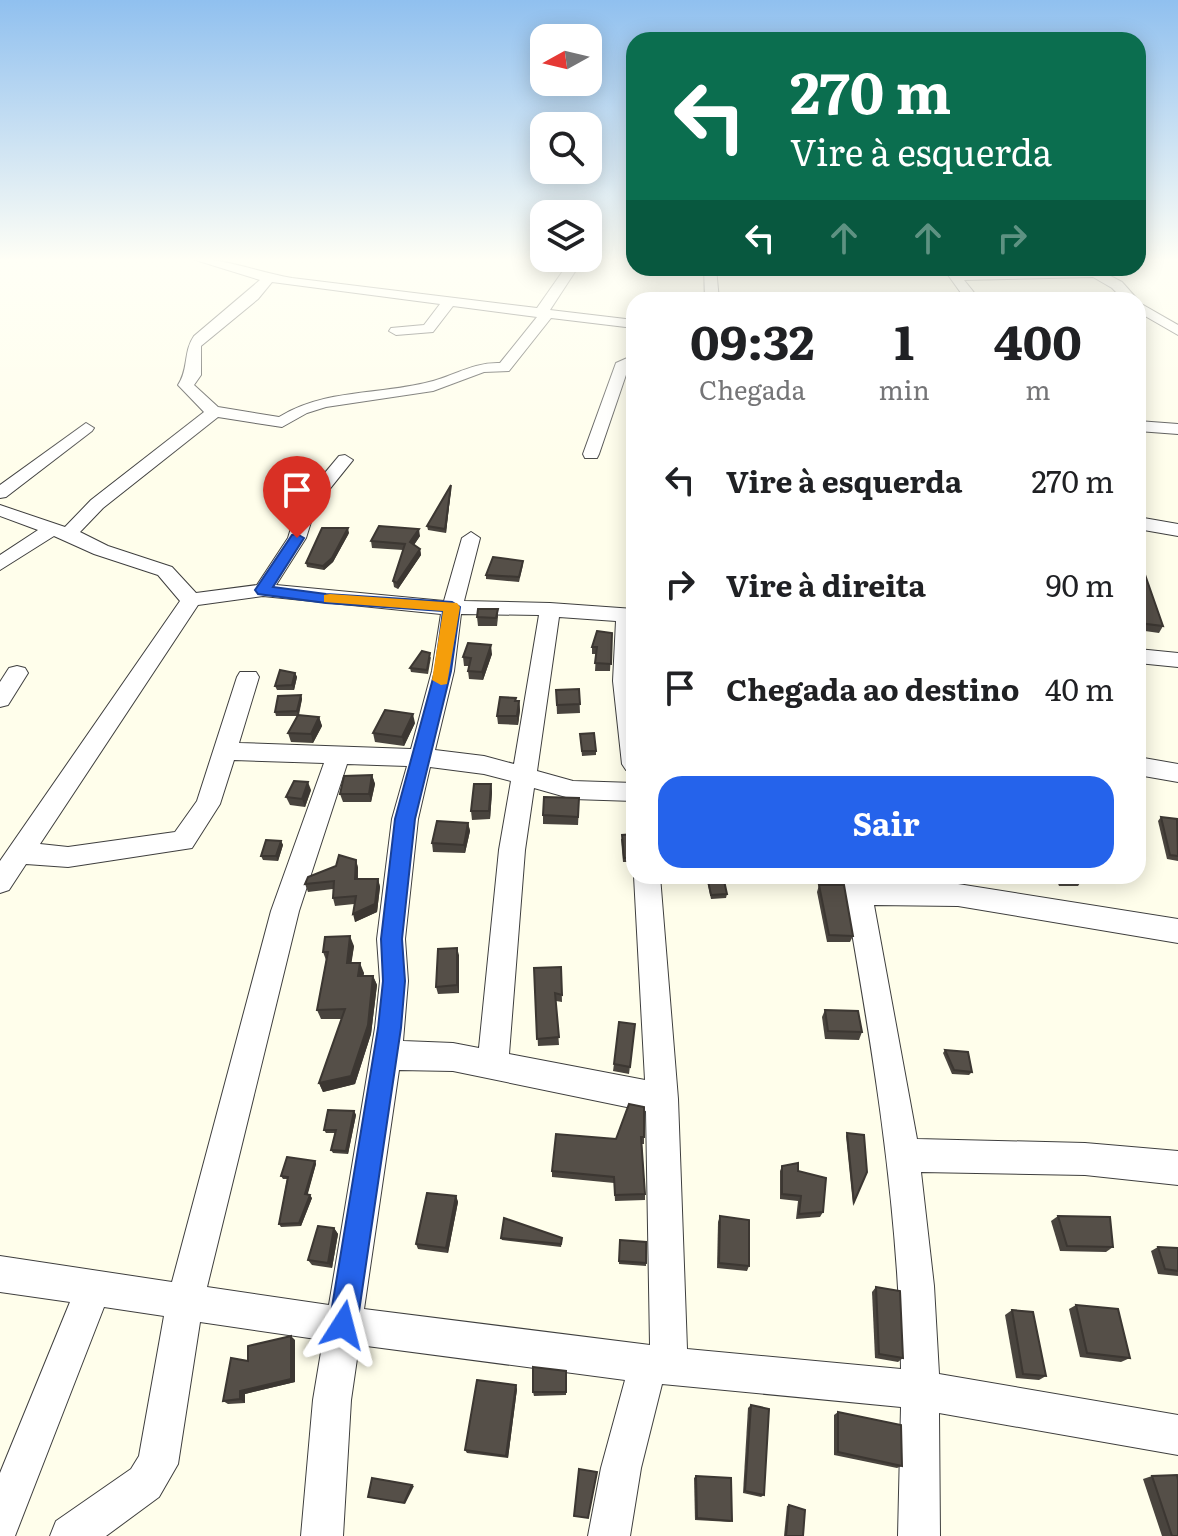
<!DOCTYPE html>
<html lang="pt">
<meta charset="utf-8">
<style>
:root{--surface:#fff;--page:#f2f2f2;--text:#202124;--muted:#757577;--accent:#2563eb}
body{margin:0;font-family:Literata,serif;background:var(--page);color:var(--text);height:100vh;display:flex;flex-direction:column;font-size:30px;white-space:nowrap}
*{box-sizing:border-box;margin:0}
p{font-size:26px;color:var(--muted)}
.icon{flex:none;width:44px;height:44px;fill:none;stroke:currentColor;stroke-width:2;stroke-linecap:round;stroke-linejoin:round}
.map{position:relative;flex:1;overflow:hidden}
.sheet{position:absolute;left:626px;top:292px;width:520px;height:592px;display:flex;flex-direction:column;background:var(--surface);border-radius:24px;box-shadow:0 4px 20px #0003}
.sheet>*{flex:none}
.guide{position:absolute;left:626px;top:32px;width:520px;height:244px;border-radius:24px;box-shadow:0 4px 20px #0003;background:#0b6e4f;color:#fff;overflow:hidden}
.needle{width:52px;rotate:262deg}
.buttons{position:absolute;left:530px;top:24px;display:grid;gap:16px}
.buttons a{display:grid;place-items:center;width:72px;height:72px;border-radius:16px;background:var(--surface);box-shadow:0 4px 20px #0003;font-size:40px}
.pin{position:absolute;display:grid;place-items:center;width:68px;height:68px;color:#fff;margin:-82px -34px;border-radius:50% 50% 50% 0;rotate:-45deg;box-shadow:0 0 8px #0007}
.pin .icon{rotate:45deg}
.me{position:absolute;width:88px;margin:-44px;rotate:9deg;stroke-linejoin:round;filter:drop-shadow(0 0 6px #0008)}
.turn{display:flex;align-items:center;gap:28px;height:168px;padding:0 32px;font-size:36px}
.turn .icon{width:104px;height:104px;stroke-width:2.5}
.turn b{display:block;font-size:56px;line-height:68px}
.lanes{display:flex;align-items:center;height:76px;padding:0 32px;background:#0003;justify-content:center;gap:40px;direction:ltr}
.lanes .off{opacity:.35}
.eta{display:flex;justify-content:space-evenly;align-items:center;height:136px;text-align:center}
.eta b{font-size:48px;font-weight:700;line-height:56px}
.primary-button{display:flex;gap:16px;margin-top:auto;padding:16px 32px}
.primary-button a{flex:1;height:92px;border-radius:24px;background:var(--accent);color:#fff;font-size:32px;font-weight:700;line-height:92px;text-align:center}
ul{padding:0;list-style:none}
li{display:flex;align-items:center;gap:24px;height:104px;padding:0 32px}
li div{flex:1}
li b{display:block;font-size:30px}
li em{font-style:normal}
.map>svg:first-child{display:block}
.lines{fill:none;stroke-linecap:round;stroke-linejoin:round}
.minor-casing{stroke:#3f3f3f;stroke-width:2}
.minor{fill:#fff;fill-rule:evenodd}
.wall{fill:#49443e}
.shaded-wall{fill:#3c3732}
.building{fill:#554f48;stroke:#3c3732;stroke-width:2}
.route{fill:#2563eb;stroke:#184099;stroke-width:2}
.slow{fill:#f59e0b}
</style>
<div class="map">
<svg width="1178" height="1536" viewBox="0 0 1178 1536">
<rect width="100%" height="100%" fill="#fffeeb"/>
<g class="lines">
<defs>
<g id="minor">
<path d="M189,258C223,258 258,272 292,278L537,308L572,258H584L550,310L634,320V328L551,318L509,371L484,372L433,391L326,407L307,413L282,427L218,417L103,508L80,532L108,546L172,567L196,593L257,585L288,538L298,505L339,456L345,455L353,460L316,506L306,538L276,585L444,601L462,538L471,532L480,538L464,601L550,603L634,609V773L626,770L622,764L613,681L616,621L559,617L537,771L573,781L634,783V801L573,799L534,788L525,850L509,1054L645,1080L634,876H660L678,1099L687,1349L901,1369C899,1203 871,1039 842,876H868L870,883L958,884L1178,919V943L958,906L874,905L917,1139L1085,1143L1178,1151V1185L1085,1175L921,1172L934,1286L939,1374L1178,1415V1455L939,1413L940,1536H898L901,1407L662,1384L641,1468L630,1536H588L601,1468L625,1380L359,1345L351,1400L343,1536H301L313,1400L323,1340L200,1322L178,1464L159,1497L106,1536H50L56,1521L131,1469L139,1456L164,1316L104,1307L15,1536H0V1473L70,1302L0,1292V1256L172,1282L271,911L324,763L234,760L220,804L192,848L68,867L26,864L9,890L0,893V861L180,601L158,575L94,554L54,536L0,570V555L38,530L0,516V505L65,527L91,500L204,412L178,385C189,369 183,352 194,336L260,280ZM272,282L440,304L424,325L391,328L389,331L396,335L433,332L453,306L537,317L500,363C473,362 454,376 429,382C379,395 324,389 279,417L218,407L194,385L201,375V346L258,299ZM263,596L441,614L432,671L411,749L239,743L259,677L256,672H240L237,677L197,801L175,832L68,847L40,844L198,605ZM461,614L539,615L514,764L484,756L435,750L454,671ZM347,764L407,766L392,819L377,939L380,981L375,1028L329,1305L207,1287L299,911ZM430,767L484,774L511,781L499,850L479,1048L453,1043L403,1041L408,981L405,939L418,819ZM399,1070L453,1071L646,1111L650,1345L364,1309Z"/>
<path d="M704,268H716L719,300H705Z"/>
<path d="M943,268H955L959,272L1095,268L1122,282L1138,300H1124L1112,288L1093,277L964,280L980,300H966Z"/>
<path d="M1138,302L1178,325V335L1138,312Z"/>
<path d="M634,355V364L629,366L599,454L597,458H585L583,454L616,363Z"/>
<path d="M1138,421L1178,424V434L1138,431Z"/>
<path d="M86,423L94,428L92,431L6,497L0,498V485Z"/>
<path d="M1138,517L1178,524V536L1138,529Z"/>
<path d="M1138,649L1178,653V667L1138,663Z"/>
<path d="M17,666L25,668L28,673L8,705L0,707V682L9,668Z"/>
<path d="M1138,757L1178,764V782L1138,775Z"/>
</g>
</defs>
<use href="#minor" class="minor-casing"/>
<use href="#minor" class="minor"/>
</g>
<g class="wall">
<path d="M451,489L446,533L428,530L427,526Z"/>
<path d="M349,533L333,562L324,570L307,567L306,563Z"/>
<path d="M420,536L414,545L420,549L421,555L398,589L394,587L393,581L403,550L372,548L371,541Z"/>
<path d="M523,565L519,582L486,579V575Z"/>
<path d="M1138,569L1163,626L1159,633L1138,630Z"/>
<path d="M498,609V617L497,626H478L477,617Z"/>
<path d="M612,633L610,671H595L596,654H592V647Z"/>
<path d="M492,654L483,680L469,679L468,671L469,666H464L463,657Z"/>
<path d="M431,657L428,674L411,672L410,668Z"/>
<path d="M295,673L297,677L294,690H277L275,686Z"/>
<path d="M579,689L580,713L557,714L556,690Z"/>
<path d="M301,695L302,699L299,715L319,717L322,726L313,743L291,742L288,733L297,716H276L275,712Z"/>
<path d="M516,701H519L520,710L518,725L498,724L497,716Z"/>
<path d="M415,723L404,746L375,742L373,733Z"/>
<path d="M580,734L596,751V755L582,756Z"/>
<path d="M372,775L375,784L371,802H343L340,794Z"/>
<path d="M491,784L492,792L490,819L472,820L471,811Z"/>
<path d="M311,790L305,807L290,805L286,797Z"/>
<path d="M579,806L578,825L543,824V815Z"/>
<path d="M1161,817L1178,821V861L1167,859L1158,821Z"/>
<path d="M468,823L470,831L465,853L433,852L432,843Z"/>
<path d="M634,834V862H623L621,839Z"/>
<path d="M281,841L283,845L278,861L263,860L261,856Z"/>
<path d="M356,860L358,868V879H378L380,887L377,912L355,922L354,904L335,906L333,898V889L308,892L305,884Z"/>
<path d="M706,876H723L727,894L726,898L711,899Z"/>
<path d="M1055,876H1083L1084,877L1078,886H1059Z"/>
<path d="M819,885L853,936L850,942H827L817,892Z"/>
<path d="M354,946L351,963L364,973L363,976H373L377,985L371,1034L355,1084L323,1092L319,1083L342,1019H321L317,1010L326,960L323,952Z"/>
<path d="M459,955V993L438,994L436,987Z"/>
<path d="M561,967L562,1002L556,1001L559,1045L538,1046L534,968Z"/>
<path d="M825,1010L862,1032L859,1040L825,1039L822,1017Z"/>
<path d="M635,1024L629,1074L613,1071L614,1064Z"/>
<path d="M945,1050L972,1072L969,1075L952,1074L943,1053Z"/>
<path d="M354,1111L356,1115L348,1154L333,1153L331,1150L335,1133H326L324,1130Z"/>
<path d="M847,1133L854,1202L853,1205L846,1136Z"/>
<path d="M644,1137V1144H642L645,1194V1200L615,1201L614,1183L552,1177V1171L616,1139Z"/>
<path d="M315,1161L316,1164L307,1195L312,1198L301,1226L281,1227L279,1224L287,1179H283L281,1176Z"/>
<path d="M782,1166L798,1171L823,1212L820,1217L796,1219L798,1201L780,1199V1171Z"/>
<path d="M456,1196L458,1202L448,1253L418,1249L416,1244Z"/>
<path d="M720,1216L749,1266L747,1271L717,1268L718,1222Z"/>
<path d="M1058,1216L1113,1247L1106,1252L1060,1251L1051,1221Z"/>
<path d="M334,1228L338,1234L332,1268L312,1265L308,1260Z"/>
<path d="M501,1238H562V1241L561,1247L502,1240Z"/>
<path d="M620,1240L646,1263V1266L619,1264Z"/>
<path d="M1158,1247L1178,1248V1276L1158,1274L1151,1251Z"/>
<path d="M876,1287L903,1358L898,1362L875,1358L872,1292Z"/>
<path d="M1076,1305L1130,1358L1121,1362L1080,1357L1069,1309Z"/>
<path d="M1012,1310L1046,1376L1039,1380L1016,1378L1005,1315Z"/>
<path d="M295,1340V1382L245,1394V1403L228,1404L223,1401L248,1361Z"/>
<path d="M566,1371V1395L534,1396L533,1392Z"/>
<path d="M517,1389L508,1458L467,1453L465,1450Z"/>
<path d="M751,1405L764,1495L761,1497L743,1493L748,1408Z"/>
<path d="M838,1412L902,1466L897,1468L834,1455V1415Z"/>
<path d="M696,1476L732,1521L730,1522L695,1520L694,1478Z"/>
<path d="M1152,1476L1178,1536H1162L1143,1479Z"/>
<path d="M789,1505L803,1536H784L787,1506Z"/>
</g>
<g class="shaded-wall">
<path d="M451,485V489L446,533L445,529Z"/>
<path d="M348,528L349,533L333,562L324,570L323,566Z"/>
<path d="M419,529L420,536L411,549L410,542Z"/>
<path d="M420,549L421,555L398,589L397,583Z"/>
<path d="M491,645L492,654L483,680L482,672Z"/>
<path d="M295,673L297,677L294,690L292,685Z"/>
<path d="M301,695L302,699L298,716L297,711Z"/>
<path d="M519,701L520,710L518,725L517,716Z"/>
<path d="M413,714L415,723L404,746L402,737Z"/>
<path d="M319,717L322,726L313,743L311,734Z"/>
<path d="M372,775L375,784L371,802L369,794Z"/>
<path d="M308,782L311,790L305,807L302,799Z"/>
<path d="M491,784L492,792L490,819L489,811Z"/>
<path d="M468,823L470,831L465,853L464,845Z"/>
<path d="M281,841L283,845L278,861L276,856Z"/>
<path d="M356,860L358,868L357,887L355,879Z"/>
<path d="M378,879L380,887L377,912L355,922L353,914Z"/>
<path d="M350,936L354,946L350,973L347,963Z"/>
<path d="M457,948L459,955V993L457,985Z"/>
<path d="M360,963L364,973L362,985L358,976Z"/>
<path d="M373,976L377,985L371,1034L355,1084L323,1092L319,1083Z"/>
<path d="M354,1111L356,1115L348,1154L346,1151Z"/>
<path d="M315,1161L316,1164L307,1197L305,1194Z"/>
<path d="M310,1195L312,1198L301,1226L299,1223Z"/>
<path d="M456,1196L458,1202L448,1253L446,1248Z"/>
<path d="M334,1228L338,1234L332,1268L328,1263Z"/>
<path d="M291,1336L295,1340V1382L245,1394V1403L240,1399V1391Z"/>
<path d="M516,1385L517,1389L508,1458L506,1456Z"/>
<path d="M412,1485L414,1486L405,1504L404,1503Z"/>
</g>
<g class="building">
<path d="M451,485L445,529L427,526Z"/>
<path d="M379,526L419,529L410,542L420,549L397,583L393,581L405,544L371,541Z"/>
<path d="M322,528H348L332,558L323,566L306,563Z"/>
<path d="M493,557L523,561L519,577L486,575Z"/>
<path d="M1138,569H1143L1163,626L1139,623Z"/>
<path d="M478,609H498L496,618L477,617Z"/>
<path d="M597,631L612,633L611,664L595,663L597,647H592Z"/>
<path d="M468,643L491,645L482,672L468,671L471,658L463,657Z"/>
<path d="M422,651L430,653L427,670L410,668Z"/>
<path d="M280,670L295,673L292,685L275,686Z"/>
<path d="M579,689L580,704L557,705L556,690Z"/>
<path d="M301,695L297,711L275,712L278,696Z"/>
<path d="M500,697L516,698L515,701H519L517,716H497Z"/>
<path d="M385,710L413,714L402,737L373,733Z"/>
<path d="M298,715L319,717L311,734L288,733Z"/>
<path d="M594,733L596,751H582L580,734Z"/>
<path d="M372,775L369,794H340L344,776Z"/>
<path d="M294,781L308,782L302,799L286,797Z"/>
<path d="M474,784H491L489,811H471Z"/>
<path d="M544,797L579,798L578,817L543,815Z"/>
<path d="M1161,817L1177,819L1178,856L1170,855Z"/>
<path d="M437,821L468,823L464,845L432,843Z"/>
<path d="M634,834V857L624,858L622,835Z"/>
<path d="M266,840L281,841L276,856H261Z"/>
<path d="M339,855L356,860L355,879H378L375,904L353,914L356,896L333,898L334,881L305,884L308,877L336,866Z"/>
<path d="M707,876H723L727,894L711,895Z"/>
<path d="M1064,876H1083L1084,877L1065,878Z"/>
<path d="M819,885H844L853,936L829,935Z"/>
<path d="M350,936L347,963H360L358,976H373L368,1025L351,1076L319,1083L345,1009L317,1010L328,952H323L325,937Z"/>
<path d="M457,948V985L436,987L438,949Z"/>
<path d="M561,967L562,995L555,993L559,1037L537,1039L534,968Z"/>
<path d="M825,1010L858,1011L862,1032L828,1031Z"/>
<path d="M619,1022L635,1024L630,1067L614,1064Z"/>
<path d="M945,1050L968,1052L972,1072L954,1070Z"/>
<path d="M629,1104L644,1107V1137H641L645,1194L615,1195L614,1177L552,1171L556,1134L616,1139Z"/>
<path d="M328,1110L354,1111L346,1151L331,1150L336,1130H324Z"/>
<path d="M847,1133L864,1135L867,1172L854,1202Z"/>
<path d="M287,1157L315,1161L305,1194L310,1195L299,1223L279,1224L288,1177L281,1176Z"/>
<path d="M798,1163V1171L826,1178L823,1212L799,1214L801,1196L782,1194V1166Z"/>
<path d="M427,1193L456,1196L446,1248L416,1244Z"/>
<path d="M720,1216L749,1220V1266L719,1263Z"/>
<path d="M1058,1216L1110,1217L1113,1247L1067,1246Z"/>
<path d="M504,1218L562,1238L561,1244L501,1238Z"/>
<path d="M318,1226L334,1228L328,1263L308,1260Z"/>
<path d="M620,1240L646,1242V1263L619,1261Z"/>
<path d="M1158,1247L1178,1248V1271L1165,1269Z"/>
<path d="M876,1287L900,1291L903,1358L879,1354Z"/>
<path d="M1076,1305L1118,1309L1130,1358L1087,1353Z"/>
<path d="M1012,1310L1033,1312L1046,1376L1023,1374Z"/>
<path d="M291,1336V1379L240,1391V1399L223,1401L231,1358L248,1361V1346Z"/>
<path d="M533,1367L566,1371V1392H533Z"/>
<path d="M477,1380L516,1385L506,1456L465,1450Z"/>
<path d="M751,1405L769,1409L764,1495L745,1491Z"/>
<path d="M838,1412L901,1425L902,1466L838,1452Z"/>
<path d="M579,1469L597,1472L588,1518L574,1516Z"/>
<path d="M1177,1475L1178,1480V1536H1172L1152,1476Z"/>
<path d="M696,1476L731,1478L732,1521L697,1518Z"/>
<path d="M372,1478L412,1485L404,1503L368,1497Z"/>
<path d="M789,1505L805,1510L803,1536H786Z"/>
</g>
<linearGradient id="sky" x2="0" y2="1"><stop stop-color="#90c0ef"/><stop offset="0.55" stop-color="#fffff6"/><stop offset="1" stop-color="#fffff6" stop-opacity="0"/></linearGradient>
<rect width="1178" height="473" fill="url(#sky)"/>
<path class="route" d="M297,534L304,538L273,587L326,594L452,602L460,607L451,671L415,819L402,939L405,981L401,1028L357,1325L353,1335L343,1339L333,1335L329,1325L378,1028L383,981L381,939L395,819L435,671L443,611L326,603L258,594L255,590L292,535Z"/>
<path class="slow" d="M330,594L457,603L460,607L447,684L441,685L432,680L443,611L324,602V595Z"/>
</svg>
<div class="buttons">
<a><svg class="needle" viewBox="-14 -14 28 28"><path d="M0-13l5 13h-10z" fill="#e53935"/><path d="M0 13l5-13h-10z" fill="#757577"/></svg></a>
<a><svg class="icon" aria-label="search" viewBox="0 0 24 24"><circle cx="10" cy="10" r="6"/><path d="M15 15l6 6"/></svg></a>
<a><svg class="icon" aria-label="layers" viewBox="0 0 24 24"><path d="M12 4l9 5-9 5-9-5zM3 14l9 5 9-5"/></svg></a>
</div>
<div class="pin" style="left:297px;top:538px;background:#d93025"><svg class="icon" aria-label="arrive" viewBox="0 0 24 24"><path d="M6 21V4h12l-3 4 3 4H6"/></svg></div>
<svg class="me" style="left:343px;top:1325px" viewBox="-20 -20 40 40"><path d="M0-17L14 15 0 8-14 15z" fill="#2563eb" stroke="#fff" stroke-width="4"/></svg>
<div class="guide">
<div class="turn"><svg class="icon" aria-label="left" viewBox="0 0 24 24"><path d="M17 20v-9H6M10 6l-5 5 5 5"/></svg><div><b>270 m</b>Vire à esquerda</div></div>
<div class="lanes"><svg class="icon" aria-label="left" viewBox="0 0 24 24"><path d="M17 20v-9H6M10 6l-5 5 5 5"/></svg><svg class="icon off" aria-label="ahead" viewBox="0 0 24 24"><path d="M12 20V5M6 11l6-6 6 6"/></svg><svg class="icon off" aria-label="ahead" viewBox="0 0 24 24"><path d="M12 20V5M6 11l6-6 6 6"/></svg><svg class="icon off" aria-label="right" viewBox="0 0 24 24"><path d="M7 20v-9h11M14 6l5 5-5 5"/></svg></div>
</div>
<section class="sheet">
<div class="eta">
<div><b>09:32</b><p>Chegada</p></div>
<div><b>1</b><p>min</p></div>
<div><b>400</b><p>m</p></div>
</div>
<ul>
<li><svg class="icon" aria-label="left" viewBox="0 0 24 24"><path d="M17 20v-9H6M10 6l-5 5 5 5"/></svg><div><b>Vire à esquerda</b></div><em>270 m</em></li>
<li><svg class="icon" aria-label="right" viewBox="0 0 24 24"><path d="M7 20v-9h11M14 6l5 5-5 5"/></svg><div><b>Vire à direita</b></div><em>90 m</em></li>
<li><svg class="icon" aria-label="arrive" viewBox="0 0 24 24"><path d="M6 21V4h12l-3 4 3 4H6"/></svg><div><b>Chegada ao destino</b></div><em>40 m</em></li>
</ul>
<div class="primary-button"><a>Sair</a></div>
</section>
</div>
